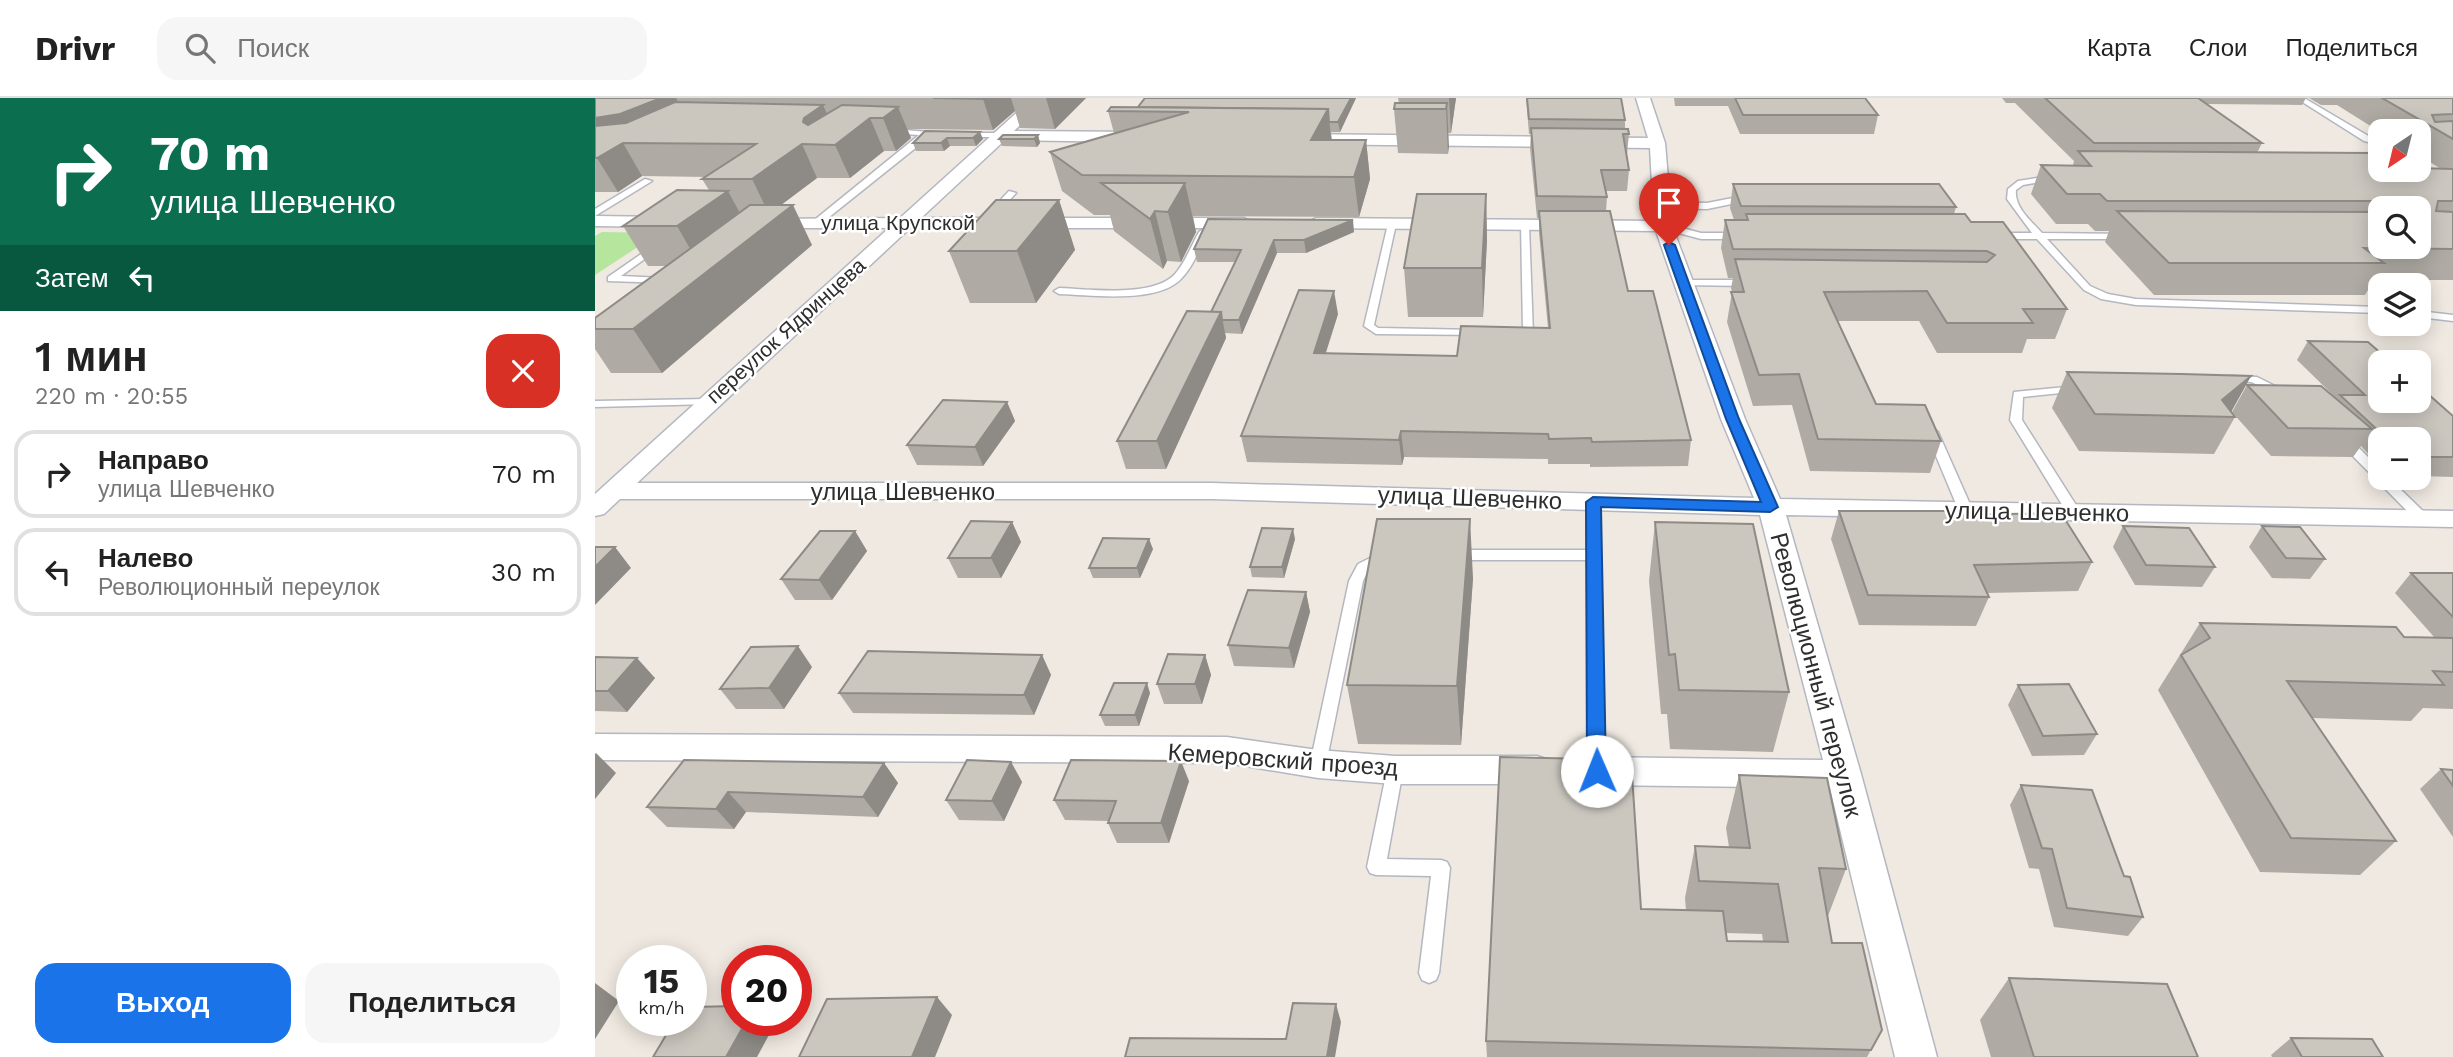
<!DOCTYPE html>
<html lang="ru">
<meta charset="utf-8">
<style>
:root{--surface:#fff;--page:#f6f6f6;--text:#222;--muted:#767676;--line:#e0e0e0;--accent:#1a73e8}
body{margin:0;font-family:"Work Sans",sans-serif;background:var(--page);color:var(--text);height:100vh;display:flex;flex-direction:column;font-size:26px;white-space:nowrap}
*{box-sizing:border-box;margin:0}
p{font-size:23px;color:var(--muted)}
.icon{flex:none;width:38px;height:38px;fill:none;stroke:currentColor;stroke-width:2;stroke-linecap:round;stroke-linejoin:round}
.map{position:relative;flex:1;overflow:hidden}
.sheet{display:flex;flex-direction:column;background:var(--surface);width:595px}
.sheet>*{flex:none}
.banner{background:#0b6e4f;color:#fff;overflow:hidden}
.needle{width:46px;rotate:215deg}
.fabs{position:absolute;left:1773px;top:21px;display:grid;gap:14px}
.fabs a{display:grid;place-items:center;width:63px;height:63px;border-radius:14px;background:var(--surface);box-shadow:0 4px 18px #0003;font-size:35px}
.speed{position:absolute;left:21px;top:847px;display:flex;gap:14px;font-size:35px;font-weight:700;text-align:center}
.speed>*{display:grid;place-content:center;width:91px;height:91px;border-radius:50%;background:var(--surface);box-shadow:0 4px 18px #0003;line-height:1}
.speed small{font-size:18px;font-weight:400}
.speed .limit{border:10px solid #d22;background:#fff;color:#111}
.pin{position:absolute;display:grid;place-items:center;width:60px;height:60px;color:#fff;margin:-72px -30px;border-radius:50% 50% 50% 0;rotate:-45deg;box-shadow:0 0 7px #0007}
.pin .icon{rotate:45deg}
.me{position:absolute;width:77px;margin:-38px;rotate:359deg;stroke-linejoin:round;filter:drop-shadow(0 0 5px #0008)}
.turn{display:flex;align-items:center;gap:24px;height:147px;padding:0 35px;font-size:32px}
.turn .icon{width:91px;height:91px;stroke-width:2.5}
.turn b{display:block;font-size:49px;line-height:60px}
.then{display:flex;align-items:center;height:66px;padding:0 35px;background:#0003;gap:14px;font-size:26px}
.round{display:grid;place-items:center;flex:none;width:74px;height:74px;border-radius:21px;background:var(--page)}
.summary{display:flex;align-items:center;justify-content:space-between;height:119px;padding:0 35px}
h1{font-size:42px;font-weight:600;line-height:52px}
.button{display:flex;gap:14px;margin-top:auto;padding:14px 35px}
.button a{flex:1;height:80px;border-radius:21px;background:var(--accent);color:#fff;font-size:28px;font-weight:600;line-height:80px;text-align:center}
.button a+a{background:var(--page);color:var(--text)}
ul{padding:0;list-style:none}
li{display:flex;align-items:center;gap:21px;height:88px;margin:0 14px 10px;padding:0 21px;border:4px solid var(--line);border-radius:21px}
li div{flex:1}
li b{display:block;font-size:26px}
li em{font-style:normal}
header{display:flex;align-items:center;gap:42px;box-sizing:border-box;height:98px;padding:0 35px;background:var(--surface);border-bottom:2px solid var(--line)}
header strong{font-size:33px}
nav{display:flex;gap:38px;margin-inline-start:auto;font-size:24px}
.search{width:490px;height:63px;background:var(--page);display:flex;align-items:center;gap:18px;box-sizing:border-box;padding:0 24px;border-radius:21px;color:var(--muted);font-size:26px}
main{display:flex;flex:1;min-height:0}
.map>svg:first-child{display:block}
.green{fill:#b6e59e}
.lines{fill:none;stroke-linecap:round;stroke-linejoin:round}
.lane-casing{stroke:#b4b7c1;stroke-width:3}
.street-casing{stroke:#b4b7c1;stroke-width:3}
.lane{fill:#fff;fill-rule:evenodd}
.street{fill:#fff;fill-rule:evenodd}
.wall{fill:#afaba4;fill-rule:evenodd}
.shaded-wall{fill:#8e8b86}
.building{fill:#cbc7bf;stroke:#8e8b86;stroke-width:2}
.route{fill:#1a73e8;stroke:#114b97;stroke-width:2}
.labels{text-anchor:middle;stroke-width:5;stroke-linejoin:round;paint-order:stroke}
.far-street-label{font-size:21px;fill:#2e2e2e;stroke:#fff}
.street-label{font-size:24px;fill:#2e2e2e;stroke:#fff}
</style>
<header>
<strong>Drivr</strong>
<div class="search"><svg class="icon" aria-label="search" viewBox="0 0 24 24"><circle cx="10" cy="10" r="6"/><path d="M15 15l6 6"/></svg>Поиск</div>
<nav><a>Карта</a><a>Слои</a><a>Поделиться</a></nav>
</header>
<main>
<section class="sheet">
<div class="banner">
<div class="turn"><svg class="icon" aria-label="right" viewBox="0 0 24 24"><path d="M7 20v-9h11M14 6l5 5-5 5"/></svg><div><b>70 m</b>улица Шевченко</div></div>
<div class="then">Затем<svg class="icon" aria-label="left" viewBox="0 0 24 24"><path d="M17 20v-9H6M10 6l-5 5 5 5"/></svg></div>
</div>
<div class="summary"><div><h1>1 мин</h1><p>220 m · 20:55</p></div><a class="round" style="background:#d93025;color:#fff"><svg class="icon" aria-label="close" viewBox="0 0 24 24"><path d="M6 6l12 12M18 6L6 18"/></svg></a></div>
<ul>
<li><svg class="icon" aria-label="right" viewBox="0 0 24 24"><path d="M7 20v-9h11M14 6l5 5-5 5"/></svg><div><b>Направо</b><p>улица Шевченко</p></div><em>70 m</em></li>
<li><svg class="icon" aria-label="left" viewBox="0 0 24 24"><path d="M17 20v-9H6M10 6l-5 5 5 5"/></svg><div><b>Налево</b><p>Революционный переулок</p></div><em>30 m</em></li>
</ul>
<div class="button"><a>Выход</a><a>Поделиться</a></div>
</section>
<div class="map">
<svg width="1858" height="959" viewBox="0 0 1858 959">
<rect width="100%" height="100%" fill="#efe9e1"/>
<path class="green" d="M7,134L64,135L0,177V138Z"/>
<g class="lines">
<defs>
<g id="lane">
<path d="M1701,0H1709L1775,39L1785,43V47L1769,43Z"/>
<path d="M297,31L346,35L350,37L346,39L331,38L328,44L223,128H217V124L324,37L294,35L293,33Z"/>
<path d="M370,35H405L409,37L405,39H367V35Z"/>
<path d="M1460,77H1463V81L1428,87L1421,92C1419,109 1436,123 1447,135L1535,136L1537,138L1532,141H1452L1495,188L1513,196L1541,201L1785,209V215L1541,207L1506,201L1489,192L1442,141H1401L1396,138L1401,135H1437L1412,101L1413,91L1423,83Z"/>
<path d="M50,81L57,83L0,118V111Z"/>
<path d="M414,93L421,95L401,117H395V113Z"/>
<path d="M1153,97L1157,100L1156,102L1112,111L1069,110L1065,107L1069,104L1112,105Z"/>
<path d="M797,123L801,126L779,227L783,230L883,232L887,233V237L781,236L769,228L793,126Z"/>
<path d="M930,124L934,127L938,236C934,241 923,240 917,238V234L928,233L926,127Z"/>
<path d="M1068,125L1106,135H1147L1152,138L1147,141H1106L1065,130V126Z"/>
<path d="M608,131L612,134C605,150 598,169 586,181C562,206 496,197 464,196L459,193L464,190C494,191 558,200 580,176C590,165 596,148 604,134Z"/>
<path d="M62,145L67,148L65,150L26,178L69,180L74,183L72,185L13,183V179Z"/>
<path d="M1087,182H1154L1159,185L1154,188L1084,187L1082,185Z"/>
<path d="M1824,213L1858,217V223L1824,219Z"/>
<path d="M1636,278L1662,279L1692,294L1686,297L1656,284L1632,283V279Z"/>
<path d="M1481,288L1485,289V293L1428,299L1427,322L1486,415L1479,419L1474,418L1415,322L1419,294Z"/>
<path d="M113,301L117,302V306L0,309V303Z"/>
<path d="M1337,330L1343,334L1378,413L1376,416H1366L1364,413L1331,334Z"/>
<path d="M1749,338L1753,339L1785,371V380H1794L1833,418L1835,421L1833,424H1823L1745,345L1743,342Z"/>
<path d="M998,400L1004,404L1010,673L1008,678L1002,680L996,678L994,673L992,462H861L854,457L861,452H992V404Z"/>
<path d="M791,452L796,454L798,457L796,460L773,472L768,483L731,666L729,671L723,673L717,671L715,666L754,483L763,466Z"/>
<path d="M800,665L806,667L808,672L792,761L846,762L852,764L855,770L844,875L841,882L834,885L827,882L824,875L836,778L781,777L775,775L772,769L792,672L794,667Z"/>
</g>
<g id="street">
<path d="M438,0H453L419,33L544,34L552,39L544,44L410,42L326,120H649L658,125L649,130H315L42,385H617L1159,400L1126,321L1061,133L721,130L712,125L721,120L1059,123L1055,50L701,46L693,41L701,36L1053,40L1041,0H1055L1070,45L1077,128L1150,321L1185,401L1858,413V429L1191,417L1266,676L1342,959H1300L1235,690L1000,687L988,683L983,673L988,663L1000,659L1228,662L1165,417L617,401H25L9,416L0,418V396L294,130H168L159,125L162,121L305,120Z"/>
<path d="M0,118L71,119L80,124L71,129L0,128Z"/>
<path d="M0,636L632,639L723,652L800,658H942L954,662L959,672L954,682L942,686H800L723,680L632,665L0,662Z"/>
</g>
</defs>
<use href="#lane" class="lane-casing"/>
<use href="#street" class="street-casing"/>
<use href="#lane" class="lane"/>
<use href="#street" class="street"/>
</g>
<g class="wall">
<path d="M0,0H491L460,31L425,30L420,13L398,32L312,31L316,40L301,53H289L255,80H222L186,107L217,147L67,275H16L0,251V220L71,168H53L28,128L114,92L107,81L111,79L47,78L23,94H0Z"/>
<path d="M761,0L745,34H736L737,42H771L775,81L764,119L598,118L601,134L586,164L572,163L568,171L519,133L515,117H499L467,93L455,54L519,35L513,13L543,9Z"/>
<path d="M803,0H861L856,35H853V56L803,55L799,11L804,5Z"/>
<path d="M931,0H1026L1030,22V31L1034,36L1032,56H1031L1034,72L1032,93H1011L1012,99L1011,113L1033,193L1096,342L1093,368L995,369V366H953V361L809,359L807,367L652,364L646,338L743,216L730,256L862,258L953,230L944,135V120H942L935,50L936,36H934Z"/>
<path d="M1079,0H1270L1283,17L1279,36H1145L1133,8H1080Z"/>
<path d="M1407,0H1711L1707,7L1612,6L1667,45L1662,55L1785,72L1846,71L1824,57V33L1785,34L1742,7H1726L1714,0H1858V182H1779L1770,197H1559L1510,144L1514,133H1500L1493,126H1461L1436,96L1446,67H1478L1479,63L1420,5H1411ZM1785,110H1824L1785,149Z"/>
<path d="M330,33L388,41L381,48H355L349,53H321L318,45Z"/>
<path d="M443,37L445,45L442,49L407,48L404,41Z"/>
<path d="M1138,86L1361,109L1359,116L1376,124L1472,211L1460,241H1432L1427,255H1342L1324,223H1242L1281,306L1346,343L1335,375L1215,373L1197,307L1158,308L1132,224L1137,194L1136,190L1138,180H1133L1126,150L1130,122H1139L1135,110Z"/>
<path d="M891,96L892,142L888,219H813L809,170Z"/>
<path d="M464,102L480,152L441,205H375L354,153Z"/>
<path d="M613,121L759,134L711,155H682L647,236L630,235L631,240L571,371H531L522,343L616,214L640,164H602L599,151Z"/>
<path d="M1713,243L1858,318V379L1824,378V341H1785V360H1777L1766,348L1758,359L1676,358L1637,314L1652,287L1742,301L1702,262Z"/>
<path d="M1472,274L1656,278L1636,314L1640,319L1619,356L1484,353L1457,310Z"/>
<path d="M412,304L420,323L388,368L322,367L312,347Z"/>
<path d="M1244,413L1356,417L1497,464L1483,493L1392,495L1394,499L1381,528L1264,527L1236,441Z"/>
<path d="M417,424L426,444L406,480H363L353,460Z"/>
<path d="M1060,424L1194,594L1178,654L1075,651L1072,616H1066L1054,483Z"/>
<path d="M1528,428L1620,469L1607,489L1540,487L1518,449Z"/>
<path d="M1667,428L1730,461L1715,481L1677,480L1654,449Z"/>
<path d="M260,433L272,453L237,502H200L186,481Z"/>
<path d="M700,441L689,480L657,479L655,469Z"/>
<path d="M558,451L545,480H498L494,470Z"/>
<path d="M1816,475H1858V611L1828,610L1816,623L1717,620L1801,743L1765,777L1665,774L1563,592L1605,525L1809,539L1840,540L1800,495Z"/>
<path d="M878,480L866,647L763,646L752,587Z"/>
<path d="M711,494L715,514L699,570L639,568L633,547Z"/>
<path d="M447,557L456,577L439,617L258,615L244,595Z"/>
<path d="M610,557L616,577L607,606H569L562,586Z"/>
<path d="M0,559L60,580L32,614L0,613Z"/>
<path d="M217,569L189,611H141L125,591Z"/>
<path d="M1423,587L1502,636L1489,657L1437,658L1413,607Z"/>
<path d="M555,595L544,628H510L505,617Z"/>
<path d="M416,664L427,684L409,723L364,722L351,702Z"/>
<path d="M289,665L303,685L283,719L151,714L139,731L72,729L52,709Z"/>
<path d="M1846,671L1858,672V739L1825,691Z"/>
<path d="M1144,677L1251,771L1233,818L1237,845L1287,932L1272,959H892L891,943L1046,811L1091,812L1090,800L1100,748L1134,749L1131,730ZM1131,835L1167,836L1168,843H1132Z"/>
<path d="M594,683L574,745H522L513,725L514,723L470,722L459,702Z"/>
<path d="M1426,687L1529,778L1548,819L1533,838L1459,829L1444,771L1434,770L1415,707Z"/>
<path d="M1414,880L1603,959H1396L1385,922Z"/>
<path d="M1696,940L1788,959H1677L1676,957Z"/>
</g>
<g class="shaded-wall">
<path d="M66,0H81L95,26L28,45L47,78L23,94L2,60L0,55V20Z"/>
<path d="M389,0H416L420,13L398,32L388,1Z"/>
<path d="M451,0H491L460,31Z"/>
<path d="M756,0H761L745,34L743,24Z"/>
<path d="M854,0H861L856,35Z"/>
<path d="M852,5L854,49L853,56L851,11Z"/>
<path d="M228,7L242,38L231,47L208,24L209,20Z"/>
<path d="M303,9L316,40L301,53L288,20Z"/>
<path d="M733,11L737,48L721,80L716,42Z"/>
<path d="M275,20L289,53L255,80L240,47Z"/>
<path d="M385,34L388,41L381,48L378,40Z"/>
<path d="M443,37L445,45L442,49L439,41Z"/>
<path d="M352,40L355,48L349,53L346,45Z"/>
<path d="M771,42L775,81L764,119L759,79Z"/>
<path d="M207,46L222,80L174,116L157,81Z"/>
<path d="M590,85L601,134L586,164L573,114Z"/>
<path d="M133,93L154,132L105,168L82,128Z"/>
<path d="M891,96L892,142L888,219L887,170Z"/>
<path d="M464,102L480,152L441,205L422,153Z"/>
<path d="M198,107L217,147L67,275L38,231Z"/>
<path d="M560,113L572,163L568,171L555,121Z"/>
<path d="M758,122L759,134L711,155L709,142Z"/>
<path d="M679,142L682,155L647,236L644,222Z"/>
<path d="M739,193L743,216L723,280L719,255Z"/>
<path d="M626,214L631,240L571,371L562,343Z"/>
<path d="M1656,278L1636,314L1627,302Z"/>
<path d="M412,304L420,323L388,368L380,349Z"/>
<path d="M806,333L809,359L807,367L804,342Z"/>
<path d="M875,421L878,480L866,647L862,588Z"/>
<path d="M417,424L426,444L406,480L396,460Z"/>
<path d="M698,431L700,441L689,480L687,469Z"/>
<path d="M260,433L272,453L237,502L224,482Z"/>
<path d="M554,441L558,451L545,480L542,470Z"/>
<path d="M20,449L36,470L0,507V469Z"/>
<path d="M711,494L715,514L699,570L694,550Z"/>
<path d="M203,548L217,569L189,611L174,590Z"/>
<path d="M447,557L456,577L439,617L429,597Z"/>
<path d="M610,557L616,577L607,606L600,586Z"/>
<path d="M42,560L60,580L32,614L13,593Z"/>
<path d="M552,585L555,595L544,628L540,617Z"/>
<path d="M1,655L21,675L0,701V656Z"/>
<path d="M586,663L594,683L574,745L566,725Z"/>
<path d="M416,664L427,684L409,723L397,703Z"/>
<path d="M289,665L303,685L283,719L268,699Z"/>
<path d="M133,694L151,714L139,731L121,711Z"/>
<path d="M0,885L24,903L0,941Z"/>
<path d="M342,899L357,917L340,959H317Z"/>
<path d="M741,906L746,924L740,959H732Z"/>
<path d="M152,922H175L180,926L162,959H131Z"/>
</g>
<g class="building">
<path d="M0,0H66L25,16L0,20Z"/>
<path d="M338,0H389L388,1Z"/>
<path d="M550,0H756L743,24H734L733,11L543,9Z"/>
<path d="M932,0H1026L1030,22L934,21Z"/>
<path d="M1140,0H1270L1283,17H1148Z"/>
<path d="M1450,0H1603L1667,45H1499Z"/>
<path d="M1787,0H1858V16L1837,17L1840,24L1858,23V41Z"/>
<path d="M80,4L228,7L209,20L208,24L213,27L247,7L303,9L288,20H275L240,47L207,46L157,81H107L161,46L28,45L2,60H0V28L31,25Z"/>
<path d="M800,5H852L851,11H799Z"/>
<path d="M516,9L733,11L716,42H771L759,79L487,77L455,54L594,14L513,13Z"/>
<path d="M936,30L1033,31L1034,36H1028L1034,72H1006L1012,99L942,98Z"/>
<path d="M330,33L385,34L378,40H352L346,45H318Z"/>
<path d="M408,37H443L439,41H404Z"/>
<path d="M1483,53L1779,55L1785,60V72H1824V70L1858,71V103H1843L1841,113L1858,114V151L1769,150L1789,165H1574L1522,113L1785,114V149H1824V110H1804L1806,106L1803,103H1512L1505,96H1472L1446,67L1496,68Z"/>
<path d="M506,85H590L573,114L560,113L555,121Z"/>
<path d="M1138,86H1344L1361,109L1146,108Z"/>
<path d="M82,92L133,93L82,128H28Z"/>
<path d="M822,96H891L887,170H809Z"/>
<path d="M401,102H464L422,153H354Z"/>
<path d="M155,107H198L38,231H0V220Z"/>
<path d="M944,113H1015L1033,193H1058L1096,342L997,344L996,340L954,341L953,336L806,333L804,342L646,338L704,192L739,193L719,255L862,258L866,228L955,230Z"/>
<path d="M1151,116H1370L1376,124H1408L1472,211H1428L1438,225H1352L1332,193L1229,194L1281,306L1330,307L1346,343L1223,341L1204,276L1164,277L1136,194H1149L1140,161L1392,164L1400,157L1392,153L1138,151L1130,122H1153Z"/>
<path d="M613,121L758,122L709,142H679L644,222H627L626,214H616L646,152L599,151Z"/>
<path d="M592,213L626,214L562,343H522Z"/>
<path d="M1713,243L1773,244L1796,264H1785V303H1824V288L1858,318V359H1836L1824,347V341L1791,340L1745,297H1770Z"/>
<path d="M1472,274L1587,276L1656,278L1627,302L1640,319L1500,316Z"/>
<path d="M1652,287L1726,288L1777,331L1693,330Z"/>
<path d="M348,302L412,304L380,349L312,347Z"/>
<path d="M1244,413H1354L1356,417L1466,415L1497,464L1379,467L1394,499L1273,497Z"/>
<path d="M782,421H875L862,588L752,587Z"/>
<path d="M376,423L417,424L396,460H353Z"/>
<path d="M1060,424L1158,426L1194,594L1084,592L1080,556L1074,557Z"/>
<path d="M1528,428L1594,430L1620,469L1551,467Z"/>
<path d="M1667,428L1705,429L1730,461L1691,460Z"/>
<path d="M667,430L698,431L687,469H655Z"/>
<path d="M225,433H260L224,482L186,481Z"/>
<path d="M508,440L554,441L542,470H494Z"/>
<path d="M0,449H20L0,469Z"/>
<path d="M1816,475H1858V519Z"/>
<path d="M653,492L711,494L694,550L633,547Z"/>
<path d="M1605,525L1801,529L1809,539L1858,540V574L1838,573L1849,587L1692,583L1801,743L1696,740L1586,557L1615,540Z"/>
<path d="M203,548L174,590L125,591L156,549Z"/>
<path d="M273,553L447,557L429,597L244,595Z"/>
<path d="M573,556L610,557L600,586H562Z"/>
<path d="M0,559L42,560L13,593H0Z"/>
<path d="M519,585H552L540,617H505Z"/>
<path d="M1474,586L1502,636L1448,638L1423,587Z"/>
<path d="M905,659L1036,662L1046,811L1128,813L1132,843L1193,844L1183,786L1104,783L1100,748L1155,750L1144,677L1232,680L1251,771L1224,770L1237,845H1267L1287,932L1276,952L891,943Z"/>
<path d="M89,662L289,665L268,699L133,694L121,711L52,709Z"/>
<path d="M372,662L416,664L397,703L351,702Z"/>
<path d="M476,662L586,663L566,725H513L521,703L459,702Z"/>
<path d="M1846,671L1858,672V688Z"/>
<path d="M1426,687L1497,692L1529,778L1535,779L1548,819L1472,810L1457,751L1447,750Z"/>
<path d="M1414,880L1572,886L1603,959H1439Z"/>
<path d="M342,899L317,959H204L232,901Z"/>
<path d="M698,905L741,906L732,959H530L535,940L691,941Z"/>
<path d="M142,908V922H152L131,959H58L80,922H96V909Z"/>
<path d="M1696,940L1777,941L1788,959H1707Z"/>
</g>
<path class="route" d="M1074,144L1080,147L1144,321L1183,409L1175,414L1006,409L1011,673L1008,678H995L992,673L991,404L998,399L1166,404L1131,321L1069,147Z"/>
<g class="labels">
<g class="far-street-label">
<text x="303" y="132">улица Крупской</text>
<text transform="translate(191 233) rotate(-42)" y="7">переулок Ядринцева</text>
</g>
<g class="street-label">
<text x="308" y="402">улица Шевченко</text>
<text transform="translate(875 400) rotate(2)" y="8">улица Шевченко</text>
<text transform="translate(1442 414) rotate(1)" y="8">улица Шевченко</text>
<text transform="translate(1221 577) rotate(75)" y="8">Революционный переулок</text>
<text transform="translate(688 662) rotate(4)" y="8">Кемеровский проезд</text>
</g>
</g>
</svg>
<div class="fabs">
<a><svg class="needle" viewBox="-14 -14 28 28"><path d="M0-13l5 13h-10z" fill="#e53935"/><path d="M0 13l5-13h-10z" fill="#767676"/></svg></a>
<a><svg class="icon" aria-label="search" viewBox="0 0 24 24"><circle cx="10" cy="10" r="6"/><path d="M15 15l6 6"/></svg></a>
<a><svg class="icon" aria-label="layers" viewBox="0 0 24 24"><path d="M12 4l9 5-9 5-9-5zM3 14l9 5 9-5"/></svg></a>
<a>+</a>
<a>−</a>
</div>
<div class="speed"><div>15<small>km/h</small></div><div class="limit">20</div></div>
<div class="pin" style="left:1074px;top:147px;background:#d93025"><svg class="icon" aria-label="arrive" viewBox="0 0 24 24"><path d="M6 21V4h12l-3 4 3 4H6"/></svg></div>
<svg class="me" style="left:1002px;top:673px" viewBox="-20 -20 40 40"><circle r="19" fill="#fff"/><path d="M0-13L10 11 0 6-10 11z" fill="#1a73e8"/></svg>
</div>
</main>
